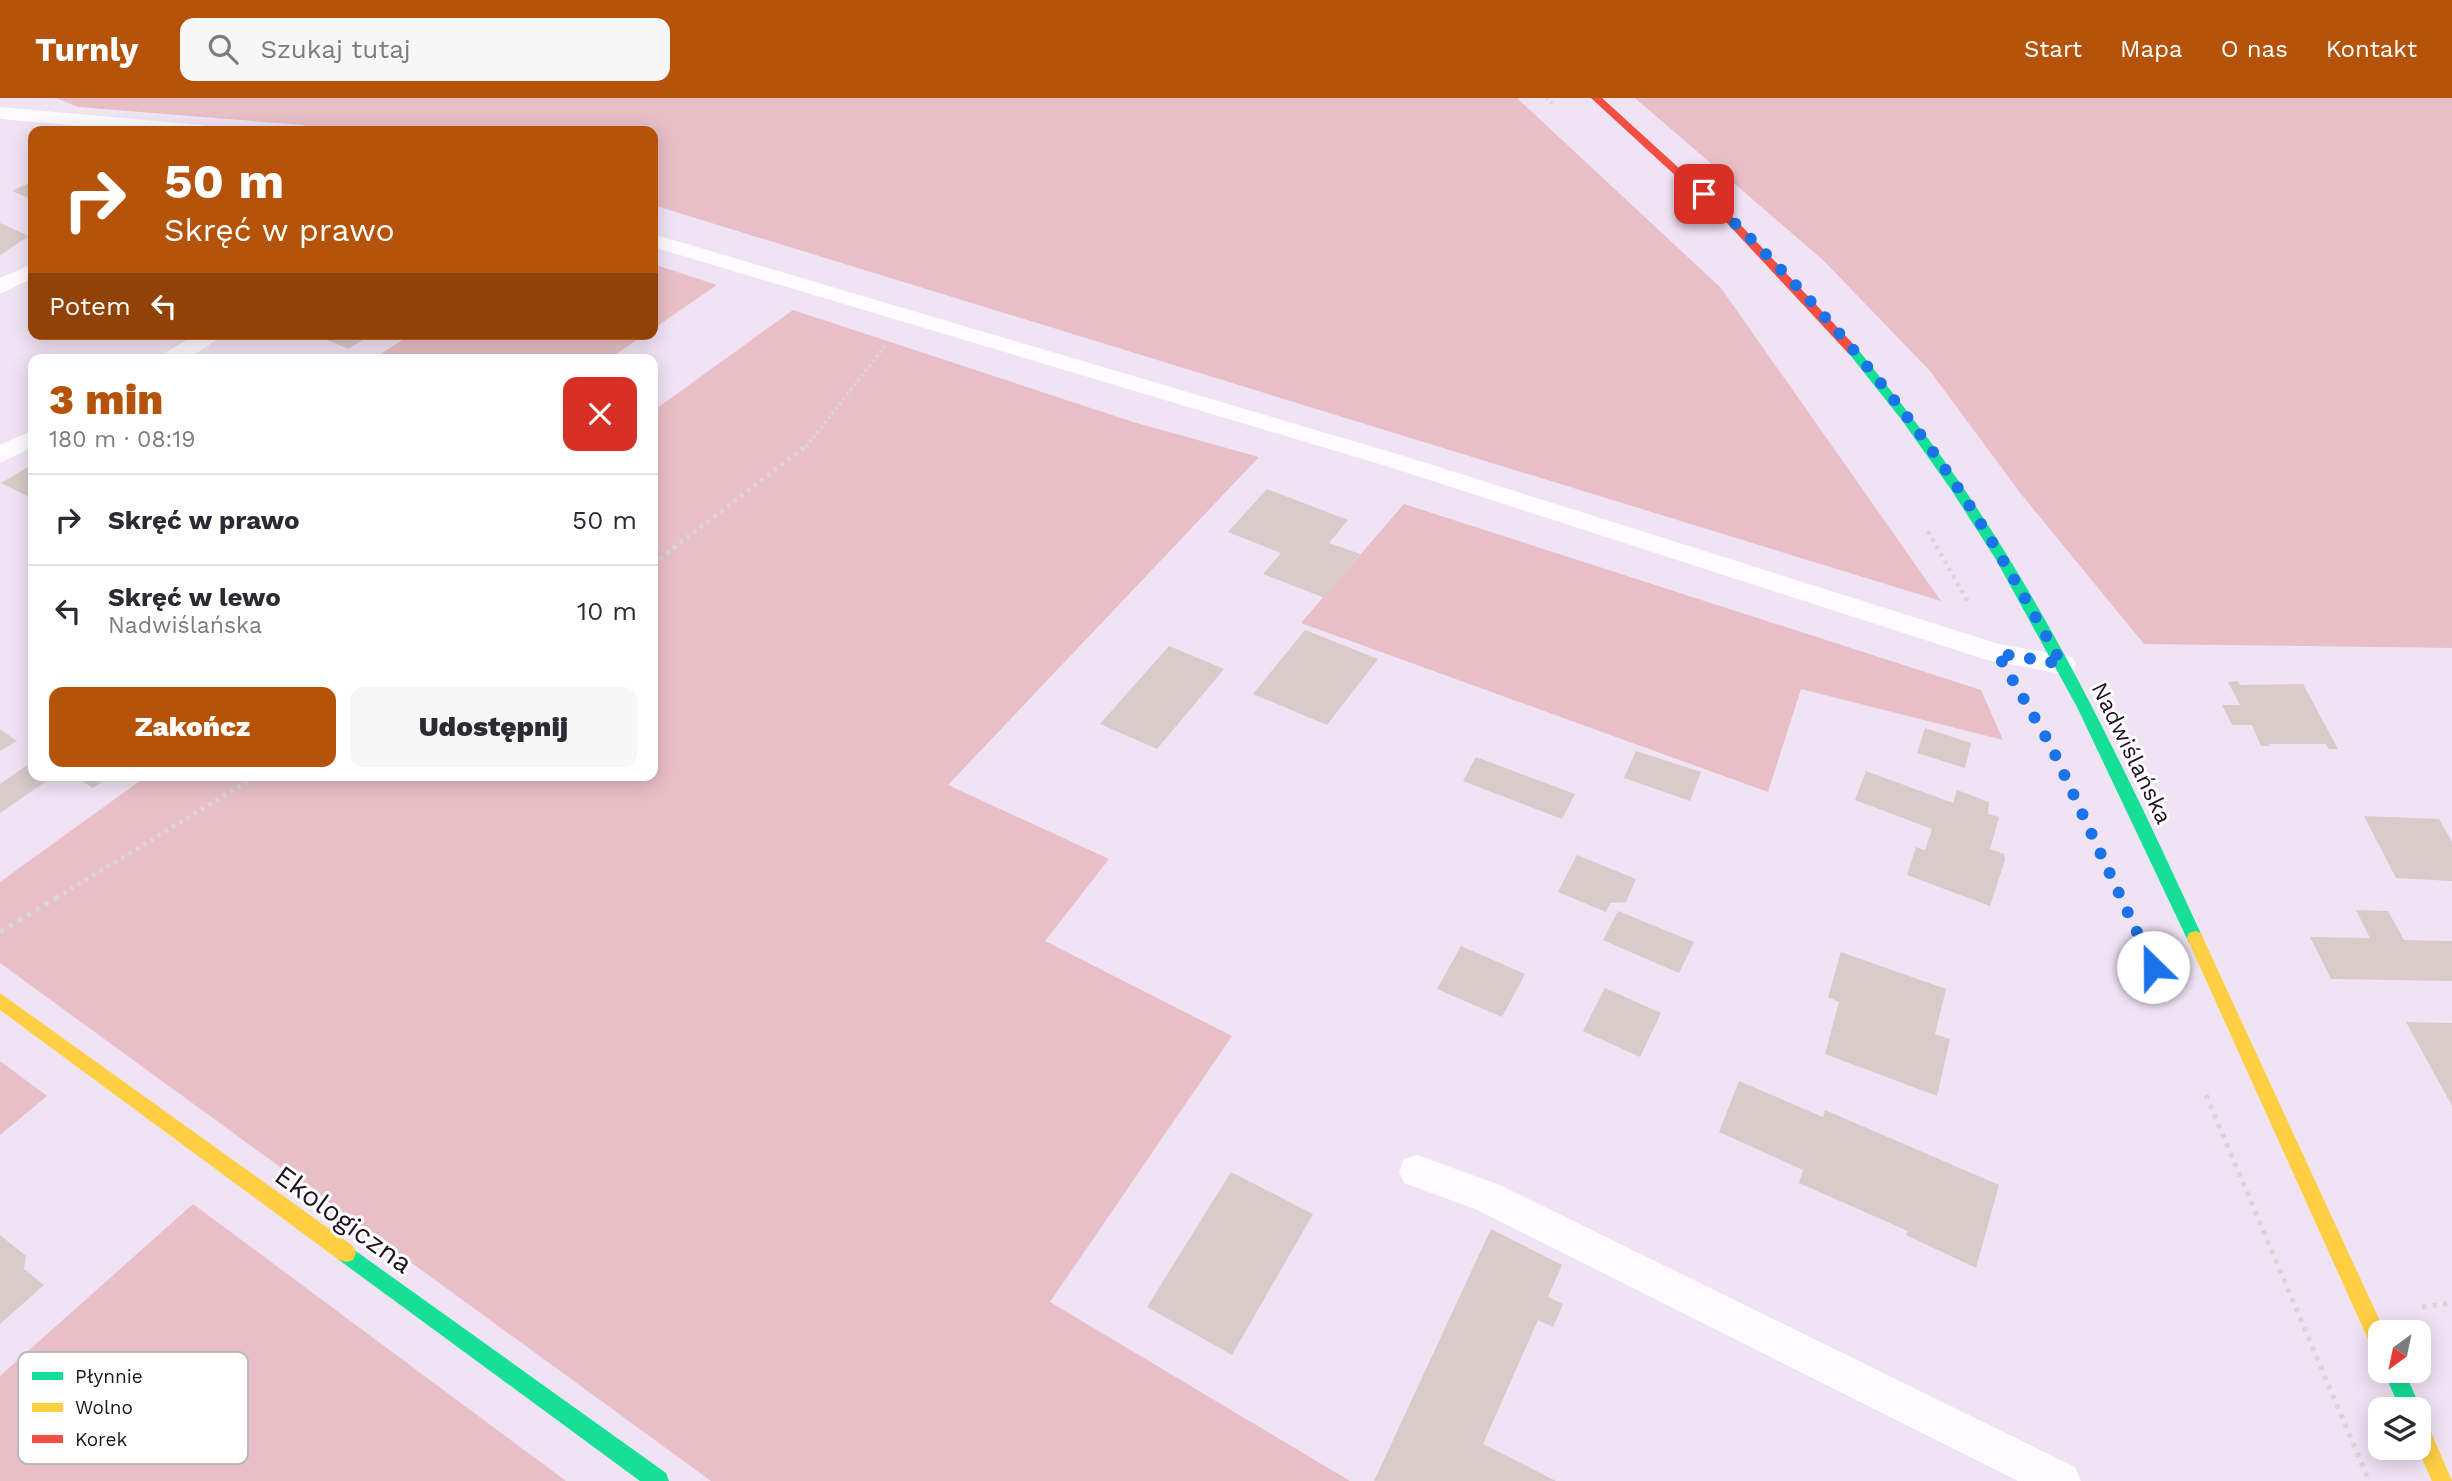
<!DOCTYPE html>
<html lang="pl">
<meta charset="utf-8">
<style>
:root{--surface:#fff;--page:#f7f7f7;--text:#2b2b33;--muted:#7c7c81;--line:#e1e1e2;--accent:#b45309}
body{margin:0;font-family:"Work Sans",sans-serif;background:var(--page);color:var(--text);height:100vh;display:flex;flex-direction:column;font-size:26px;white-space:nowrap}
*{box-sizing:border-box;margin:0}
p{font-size:23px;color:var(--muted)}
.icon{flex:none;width:38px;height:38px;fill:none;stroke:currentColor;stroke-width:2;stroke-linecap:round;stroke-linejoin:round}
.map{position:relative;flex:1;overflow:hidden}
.sheet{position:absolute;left:28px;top:256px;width:630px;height:427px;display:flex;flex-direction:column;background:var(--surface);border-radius:14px;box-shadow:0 4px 18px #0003}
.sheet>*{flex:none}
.top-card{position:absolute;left:28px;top:28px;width:630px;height:214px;border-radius:14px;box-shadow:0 4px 18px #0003;background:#b45309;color:#fff;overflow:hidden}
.needle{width:46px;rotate:213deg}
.tools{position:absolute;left:2368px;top:1222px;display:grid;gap:14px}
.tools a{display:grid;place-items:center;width:63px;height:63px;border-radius:14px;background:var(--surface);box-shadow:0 4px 18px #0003;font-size:35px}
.pin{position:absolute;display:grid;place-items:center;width:60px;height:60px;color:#fff;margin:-30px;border-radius:14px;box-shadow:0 4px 10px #0006}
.me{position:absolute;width:77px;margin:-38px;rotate:337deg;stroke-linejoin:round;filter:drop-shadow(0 0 5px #0008)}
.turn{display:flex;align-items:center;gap:24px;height:147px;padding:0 21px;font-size:32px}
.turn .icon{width:91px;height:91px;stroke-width:2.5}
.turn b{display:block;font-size:49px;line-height:60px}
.then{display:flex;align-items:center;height:66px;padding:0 21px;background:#0003;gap:14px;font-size:26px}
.round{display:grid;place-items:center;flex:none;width:74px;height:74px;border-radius:14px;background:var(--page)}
.headline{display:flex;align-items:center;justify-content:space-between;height:119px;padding:0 21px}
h1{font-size:42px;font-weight:800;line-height:52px;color:var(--accent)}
.cta{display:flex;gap:14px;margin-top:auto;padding:14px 21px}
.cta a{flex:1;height:80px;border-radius:14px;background:var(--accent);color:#fff;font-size:28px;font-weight:800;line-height:80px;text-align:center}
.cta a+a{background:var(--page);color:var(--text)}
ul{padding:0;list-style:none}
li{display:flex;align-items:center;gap:21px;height:91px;padding:0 21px;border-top:2px solid var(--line)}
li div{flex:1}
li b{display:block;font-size:26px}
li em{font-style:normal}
header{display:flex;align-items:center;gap:42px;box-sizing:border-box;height:98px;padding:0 35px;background:var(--accent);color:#fff}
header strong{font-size:33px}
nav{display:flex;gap:38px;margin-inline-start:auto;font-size:24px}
.search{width:490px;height:63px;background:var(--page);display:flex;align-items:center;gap:18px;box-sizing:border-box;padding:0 24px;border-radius:14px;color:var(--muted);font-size:26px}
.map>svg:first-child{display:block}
.green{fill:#e9bfc7}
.building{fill:#d8cbca}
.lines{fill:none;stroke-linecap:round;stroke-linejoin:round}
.path-far2{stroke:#d9d5da;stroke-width:3.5;stroke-dasharray:2.5 3.5;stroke-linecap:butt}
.path-far1{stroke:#d9d5da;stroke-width:4.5;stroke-dasharray:3.5 5;stroke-linecap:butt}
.path{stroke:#d9d5da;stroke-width:5;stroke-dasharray:4.5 6;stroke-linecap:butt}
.lane{fill:#fdfbfd;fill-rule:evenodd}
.fast{fill:#16e098;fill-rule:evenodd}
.slow{fill:#ffcf43;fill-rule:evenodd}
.jam{fill:#f24e42;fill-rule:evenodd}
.route{stroke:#1a73e8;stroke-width:12;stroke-dasharray:0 21.6}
.labels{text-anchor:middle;stroke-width:6;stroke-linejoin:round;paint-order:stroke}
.street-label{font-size:23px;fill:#1f1223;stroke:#fff}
.near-street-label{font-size:28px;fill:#1f1223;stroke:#fff}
.key{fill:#fff;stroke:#bcb8bd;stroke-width:2}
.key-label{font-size:19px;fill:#1f1223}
</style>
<header>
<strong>Turnly</strong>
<div class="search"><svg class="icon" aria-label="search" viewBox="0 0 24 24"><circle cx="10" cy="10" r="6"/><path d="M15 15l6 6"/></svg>Szukaj tutaj</div>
<nav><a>Start</a><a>Mapa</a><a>O nas</a><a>Kontakt</a></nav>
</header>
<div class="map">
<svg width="2452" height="1383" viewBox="0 0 2452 1383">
<rect width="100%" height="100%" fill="#f0e3f4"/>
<g class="green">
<path d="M56,0H1517L1721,190L1941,503L653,107V33H324L302,27L78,9Z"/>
<path d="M1635,0H2452V550L2144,546L2021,396L1930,273L1823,162Z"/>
<path d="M653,166L717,187L653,231Z"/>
<path d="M793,212L1133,324L1259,359L948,687L1109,761L1045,843L1232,938L1050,1204L1350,1383H711L0,865V784L148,677H653V313Z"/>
<path d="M412,236H645L609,261H372Z"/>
<path d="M1404,406L1981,592L2003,642L1801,591L1768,694L1301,525Z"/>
<path d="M0,963L47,998L0,1037Z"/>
<path d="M193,1106L566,1383H0V1278Z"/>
</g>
<g class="building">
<path d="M33,83V102L12,93Z"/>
<path d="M0,125L29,138L0,157Z"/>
<path d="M314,236H373L348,251Z"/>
<path d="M33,366V401L1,385Z"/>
<path d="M1267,391L1348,422L1329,445L1360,456L1325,500L1263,476L1281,455L1228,434Z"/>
<path d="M1305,532L1378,561L1327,627L1253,596Z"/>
<path d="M1169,548L1224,571L1157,651L1100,626Z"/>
<path d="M2238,583L2240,587L2303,586L2338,651H2329L2326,646H2268L2270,648H2261L2252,627H2232L2222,607H2240L2228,584Z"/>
<path d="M1925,630L1971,645L1965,670L1917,655Z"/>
<path d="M0,631L17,643L0,653Z"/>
<path d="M1636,653L1701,674L1690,703L1624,680Z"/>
<path d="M1476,659L1575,696L1562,721L1463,683Z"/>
<path d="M33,663V677H55L0,715V686Z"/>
<path d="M1866,673L1953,705L1957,692L1989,704L1988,716L1999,719L1990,751L2004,756L2005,762L1990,808L1907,777L1916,749L1925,752L1932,731L1855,702Z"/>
<path d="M72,677H111L93,690Z"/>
<path d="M2364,718L2439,721L2452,744V783L2396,780Z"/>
<path d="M1577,757L1636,781L1626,804L1610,805L1606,814L1558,794Z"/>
<path d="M2356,812L2388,813L2404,842L2452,843V883L2331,881L2310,839L2370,840Z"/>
<path d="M1618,813L1694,844L1679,875L1603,842Z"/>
<path d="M1461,848L1525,876L1502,919L1437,891Z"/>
<path d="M1841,854L1946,891L1935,936L1950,941L1937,998L1825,956L1839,904L1828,899Z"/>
<path d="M1605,890L1661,915L1640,959L1583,933Z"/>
<path d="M2406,924L2452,925V1008Z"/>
<path d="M1739,983L1823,1019L1825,1012L1999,1087L1976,1170L1906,1137L1908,1133L1799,1085L1803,1072L1719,1034Z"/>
<path d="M1231,1074L1313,1116L1232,1257L1147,1209Z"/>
<path d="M1491,1131L1562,1167L1548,1199L1563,1206L1553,1229L1538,1222L1483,1346L1556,1383H1374Z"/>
<path d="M0,1137L26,1158L24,1171L44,1187L0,1226Z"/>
</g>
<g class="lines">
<g class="path-far2">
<path d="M1546,0L1555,8"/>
<path d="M806,349L885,248"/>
</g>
<g class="path-far1">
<path d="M1928,433L1968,504"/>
<path d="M653,466L807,347"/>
<path d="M56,800L258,677"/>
</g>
<g class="path">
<path d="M0,834L59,798"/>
<path d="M2206,997L2369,1383"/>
<path d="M2422,1209L2452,1205"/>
</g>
<g class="lane">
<path d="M0,9L202,27L212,33H140L0,21Z"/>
<path d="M653,136L1404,358L1999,546L2072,559L2076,566L2072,573L2062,576L1987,562L1386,368L653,149Z"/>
<path d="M33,166V180L0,196V180Z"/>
<path d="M197,236H225L188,261H160L163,256Z"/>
<path d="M33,332V349L0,365V347Z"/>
<path d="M1417,1057L1500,1087L2075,1369L2081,1383H2018L1475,1111L1404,1085L1399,1073L1404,1061Z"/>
</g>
<g class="fast">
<path d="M1852,248L1856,249C1892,294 1928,338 1960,385C2058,527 2131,684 2203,840L2201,845L2195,847L2189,845L2077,609L1995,460L1950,390L1901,321L1846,252Z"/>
<path d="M346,1146L666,1375L669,1383H640L339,1162L336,1155L339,1148Z"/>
<path d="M2383,1272H2404L2421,1311L2418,1318V1311H2400Z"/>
</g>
<g class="slow">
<path d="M2195,833L2201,835L2203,840L2385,1234H2380V1255L2373,1252L2187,840L2189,835Z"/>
<path d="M0,895L353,1148L356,1155L353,1162L346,1164L339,1162L0,912Z"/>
<path d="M2418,1317L2425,1320L2452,1383H2432L2417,1349Z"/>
</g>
<path class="jam" d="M1591,0H1602L1735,121L1856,249V255H1848L1727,125Z"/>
</g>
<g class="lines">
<path class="route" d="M1704,96C1800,185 1887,284 1960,393C1997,449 2029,508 2062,566L1997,555L2051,648L2153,869"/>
</g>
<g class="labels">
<g class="street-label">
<text transform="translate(2132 655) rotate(64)" y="8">Nadwiślańska</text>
</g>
<g class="near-street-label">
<text transform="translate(344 1121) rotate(36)" y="10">Ekologiczna</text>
</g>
</g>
<rect x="18" y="1254" width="230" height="112" rx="10" class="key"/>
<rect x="32" y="1274" width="31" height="8" fill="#16e098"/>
<rect x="32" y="1305" width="31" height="9" fill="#ffcf43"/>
<rect x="32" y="1337" width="31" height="8" fill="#f24e42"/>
<g class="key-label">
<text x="75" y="1285">Płynnie</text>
<text x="75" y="1316">Wolno</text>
<text x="75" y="1348">Korek</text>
</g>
</svg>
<div class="tools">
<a><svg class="needle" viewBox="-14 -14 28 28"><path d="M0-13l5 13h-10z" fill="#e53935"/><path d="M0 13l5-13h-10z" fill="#7c7c81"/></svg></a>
<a><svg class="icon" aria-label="layers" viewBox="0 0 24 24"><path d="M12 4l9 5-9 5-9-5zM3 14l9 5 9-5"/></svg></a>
</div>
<div class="pin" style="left:1704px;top:96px;background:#d93025"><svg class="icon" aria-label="arrive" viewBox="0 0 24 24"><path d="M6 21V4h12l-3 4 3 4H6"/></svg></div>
<svg class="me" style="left:2153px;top:869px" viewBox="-20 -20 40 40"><circle r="19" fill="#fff"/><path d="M0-13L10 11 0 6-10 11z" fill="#1a73e8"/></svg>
<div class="top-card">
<div class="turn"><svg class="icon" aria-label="right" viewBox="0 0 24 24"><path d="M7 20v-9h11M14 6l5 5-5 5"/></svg><div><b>50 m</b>Skręć w prawo</div></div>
<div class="then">Potem<svg class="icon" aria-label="left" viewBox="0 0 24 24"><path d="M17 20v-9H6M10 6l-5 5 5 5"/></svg></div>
</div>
<section class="sheet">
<div class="headline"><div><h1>3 min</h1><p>180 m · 08:19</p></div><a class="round" style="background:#d93025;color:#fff"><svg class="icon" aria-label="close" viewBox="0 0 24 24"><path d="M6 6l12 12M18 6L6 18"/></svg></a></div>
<ul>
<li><svg class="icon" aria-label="right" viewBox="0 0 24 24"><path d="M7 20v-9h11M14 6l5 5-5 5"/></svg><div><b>Skręć w prawo</b></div><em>50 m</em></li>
<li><svg class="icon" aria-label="left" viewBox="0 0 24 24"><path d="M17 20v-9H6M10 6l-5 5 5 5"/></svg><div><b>Skręć w lewo</b><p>Nadwiślańska</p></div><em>10 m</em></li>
</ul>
<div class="cta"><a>Zakończ</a><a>Udostępnij</a></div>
</section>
</div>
